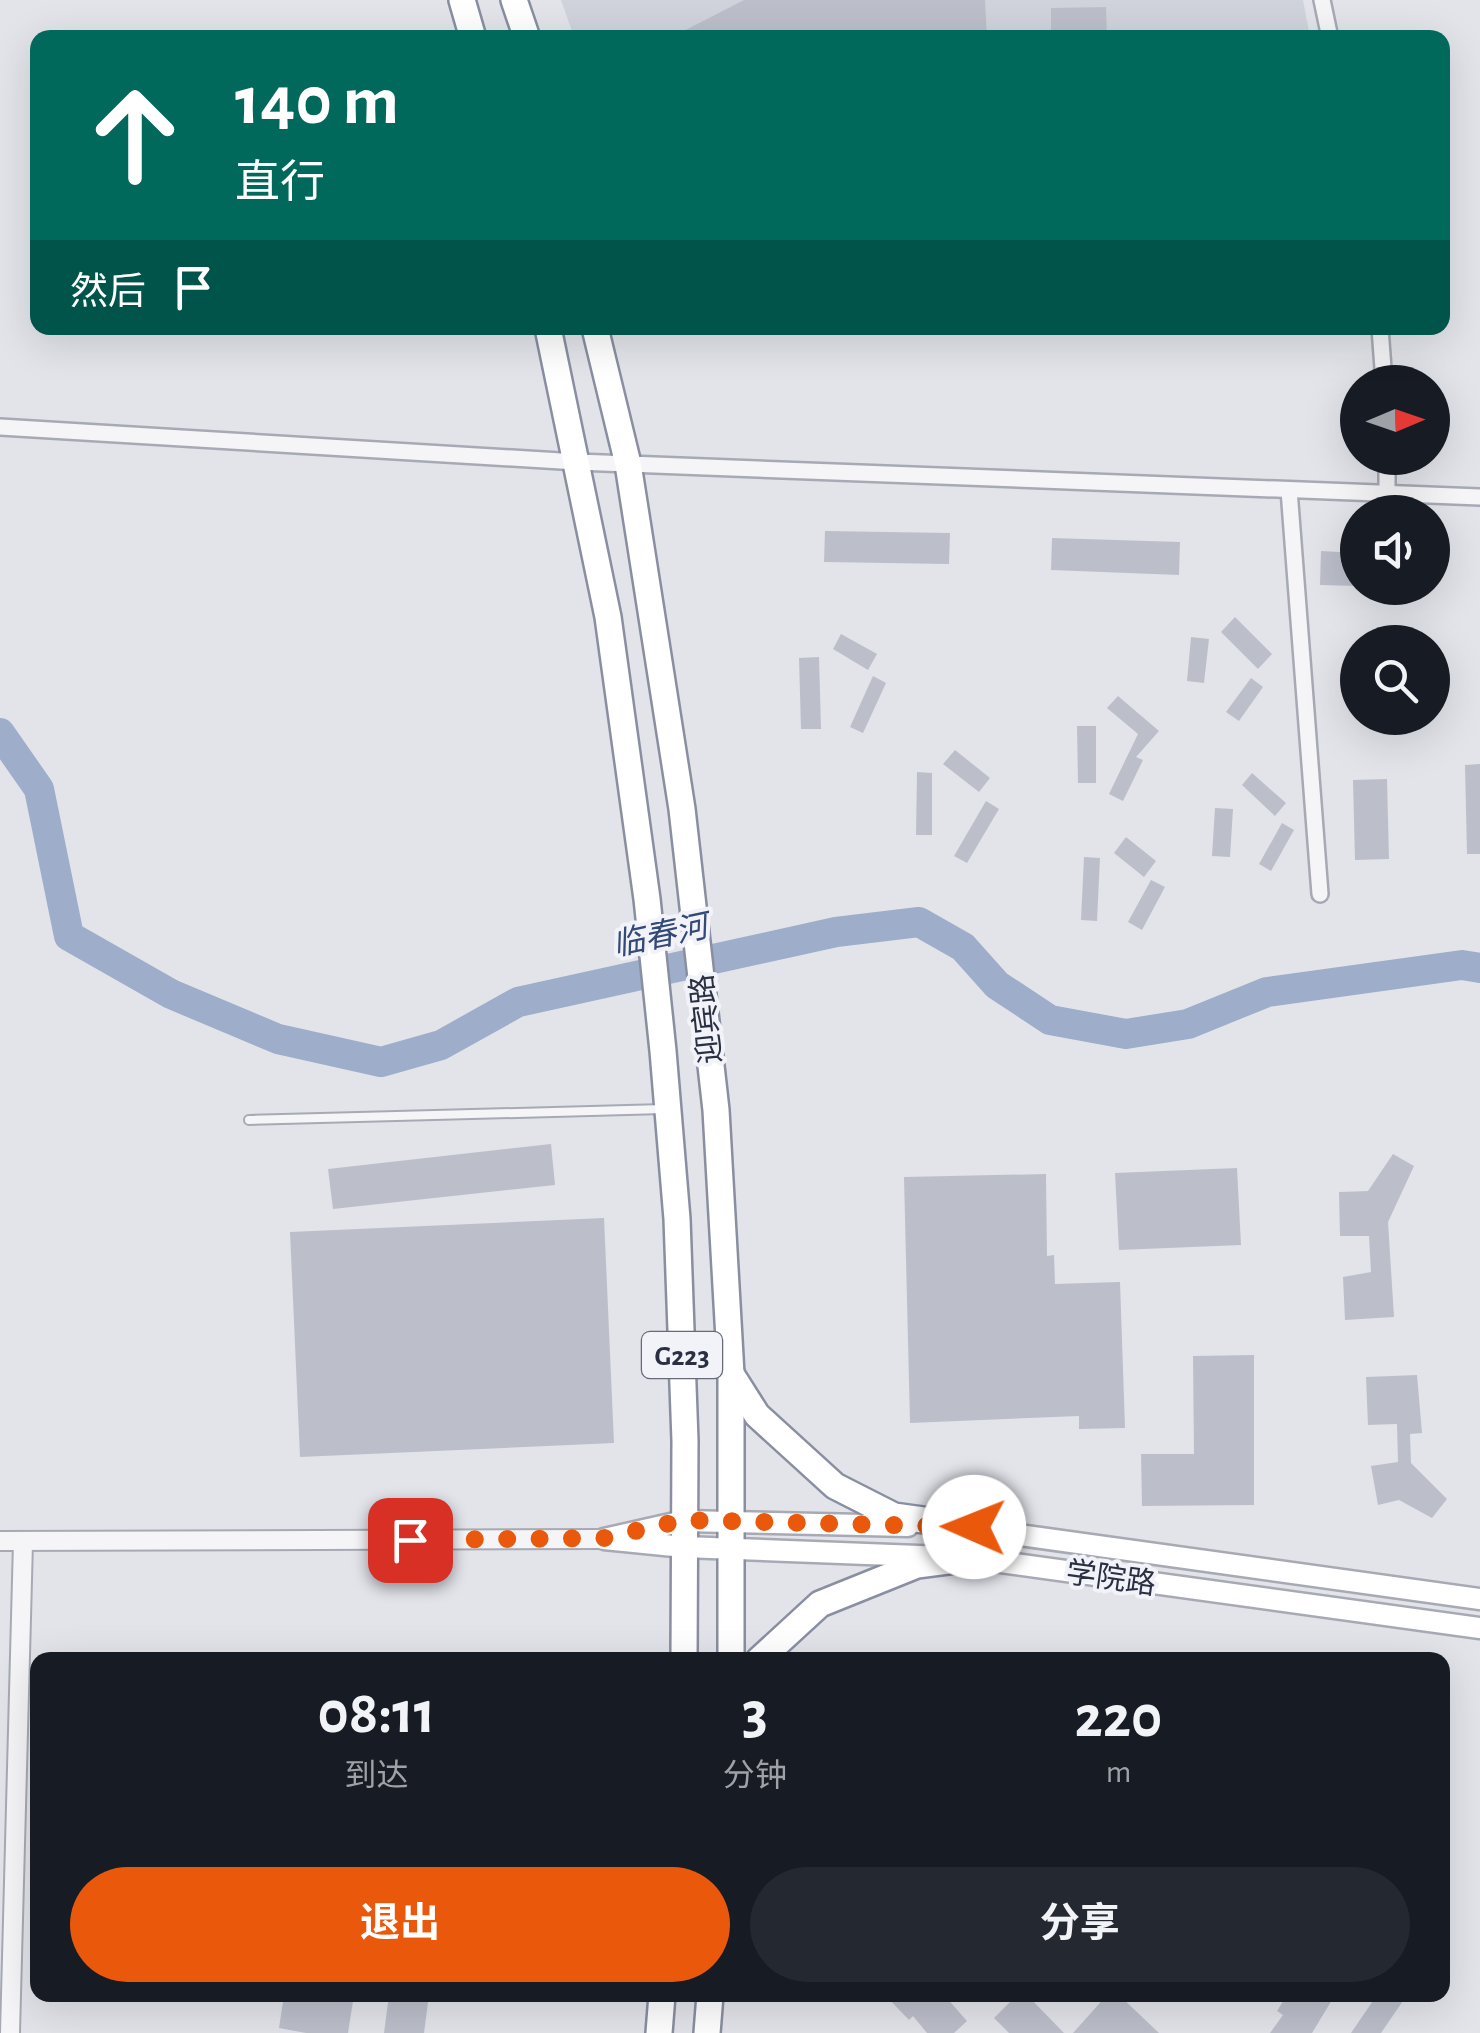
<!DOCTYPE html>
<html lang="zh">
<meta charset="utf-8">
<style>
:root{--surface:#171b24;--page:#242831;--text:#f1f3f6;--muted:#9ea1a6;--accent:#ea580c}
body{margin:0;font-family:"Alegreya Sans","Noto Sans SC",sans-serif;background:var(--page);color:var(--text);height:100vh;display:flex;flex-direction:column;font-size:38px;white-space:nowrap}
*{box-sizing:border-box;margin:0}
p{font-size:32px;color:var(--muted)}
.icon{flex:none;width:55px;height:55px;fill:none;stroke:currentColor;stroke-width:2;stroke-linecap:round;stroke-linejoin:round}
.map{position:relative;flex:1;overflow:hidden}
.details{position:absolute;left:30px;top:1652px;width:1420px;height:350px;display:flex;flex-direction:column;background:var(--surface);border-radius:20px;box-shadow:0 10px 40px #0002}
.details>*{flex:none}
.top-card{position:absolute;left:30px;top:30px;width:1420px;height:305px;border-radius:20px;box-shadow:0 10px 40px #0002;background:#00695c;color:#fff;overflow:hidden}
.needle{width:65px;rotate:88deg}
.controls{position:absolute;left:1340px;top:365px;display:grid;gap:20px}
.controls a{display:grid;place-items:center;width:110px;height:110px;border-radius:50%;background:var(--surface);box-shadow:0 10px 40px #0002;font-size:50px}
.pin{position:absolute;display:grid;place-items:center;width:85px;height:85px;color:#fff;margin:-42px;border-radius:20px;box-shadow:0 5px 15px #0006}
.me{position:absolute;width:110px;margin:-55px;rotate:271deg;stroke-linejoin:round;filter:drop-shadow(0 0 8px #0008)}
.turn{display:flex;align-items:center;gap:35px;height:210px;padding:0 40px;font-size:45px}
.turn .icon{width:130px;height:130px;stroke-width:2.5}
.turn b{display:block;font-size:70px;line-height:85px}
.then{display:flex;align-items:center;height:95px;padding:0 40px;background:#0003;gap:20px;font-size:38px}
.eta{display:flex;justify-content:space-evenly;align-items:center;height:170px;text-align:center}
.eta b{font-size:60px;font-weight:700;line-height:70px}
.button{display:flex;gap:20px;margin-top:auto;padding:20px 40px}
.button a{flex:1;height:115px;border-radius:60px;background:var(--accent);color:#fff;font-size:40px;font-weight:700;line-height:115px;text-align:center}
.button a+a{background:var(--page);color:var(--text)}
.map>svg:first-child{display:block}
.built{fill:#d0d3dc}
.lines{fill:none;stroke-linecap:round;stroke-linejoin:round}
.river{stroke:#9dadca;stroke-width:30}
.building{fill:#bcbfca}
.service-casing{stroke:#a7aab4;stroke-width:12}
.minor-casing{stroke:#a7aab4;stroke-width:20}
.tertiary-casing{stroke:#a7aab4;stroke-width:22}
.secondary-casing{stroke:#a7aab4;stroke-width:25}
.trunk-casing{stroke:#898fa1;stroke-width:30}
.service{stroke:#f5f5f8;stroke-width:8}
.minor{stroke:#f5f5f8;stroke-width:15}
.tertiary{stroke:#f5f5f8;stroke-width:18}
.secondary{stroke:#fff;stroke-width:20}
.trunk{stroke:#fff;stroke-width:25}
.route{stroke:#ea580c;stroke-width:18;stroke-dasharray:0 32.4}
.labels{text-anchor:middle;stroke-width:8;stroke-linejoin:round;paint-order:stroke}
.shield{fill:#f1f3f8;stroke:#666a79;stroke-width:2.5}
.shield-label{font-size:28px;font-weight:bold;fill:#2a2f42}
.street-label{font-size:30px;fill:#2a2f42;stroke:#f1f3f8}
.water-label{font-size:32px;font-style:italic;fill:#334977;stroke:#f1f3f8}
</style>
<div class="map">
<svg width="1480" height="2033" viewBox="0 0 1480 2033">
<rect width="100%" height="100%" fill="#e2e4ea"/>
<path class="built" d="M561,0H1303L1310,37H574Z"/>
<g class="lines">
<path class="river" d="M0,733L39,789L69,936L171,994L278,1039L381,1062L441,1045L518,1002L836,932L919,922L963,947L997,985L1050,1020L1126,1034L1188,1024L1267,992L1462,965L1480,968"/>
</g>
<g class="building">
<path d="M744,0H985L987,38H670Z"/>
<path d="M1106,7L1107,38H1051V8Z"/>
<path d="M825,531L950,533L949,564L824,562Z"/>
<path d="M1052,538L1180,542L1179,575L1051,570Z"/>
<path d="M1321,551L1358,553V586L1320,585Z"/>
<path d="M1235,617L1272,654L1258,669L1221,632Z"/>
<path d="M841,634L877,654L868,670L833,649Z"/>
<path d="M1191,637L1209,639L1204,683L1187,681Z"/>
<path d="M819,657L821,729H801L799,658Z"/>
<path d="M873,676L886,683L863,733L850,727Z"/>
<path d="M1251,678L1263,687L1239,721L1226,712Z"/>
<path d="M1118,696L1159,731L1136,757L1143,760L1123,801L1109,794L1138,734L1107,708Z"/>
<path d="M1077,726H1096V783H1078Z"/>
<path d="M955,750L990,778L979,792L943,764Z"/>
<path d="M1480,764V854H1467L1465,765Z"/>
<path d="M917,772L932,773V835H916Z"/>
<path d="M1252,773L1286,803L1275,816L1242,785Z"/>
<path d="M1387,779L1389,859L1355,860L1353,780Z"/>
<path d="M986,801L999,809L967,863L954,856Z"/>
<path d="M1215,808L1233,809L1230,857L1212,856Z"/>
<path d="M1282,823L1294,830L1271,871L1259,864Z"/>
<path d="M1126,837L1156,861L1144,877L1114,853Z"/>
<path d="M1084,857L1100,858L1097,921L1081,920Z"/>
<path d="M1151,880L1165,887L1142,930L1128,922Z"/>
<path d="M551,1144L555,1185L333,1209L328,1169Z"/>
<path d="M1393,1154L1414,1166L1388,1222L1394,1317L1345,1320L1343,1277L1371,1272L1369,1236H1340L1339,1192L1368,1191Z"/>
<path d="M1237,1168L1241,1245L1119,1250L1115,1173Z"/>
<path d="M1046,1174L1047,1256L1054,1255L1055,1284L1120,1282L1125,1428L1079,1429V1416L910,1423L904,1177Z"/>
<path d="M604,1218L614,1443L300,1457L290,1232Z"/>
<path d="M1254,1355V1505L1142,1506L1141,1454H1194L1193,1356Z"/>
<path d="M1417,1375L1422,1433L1410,1434L1411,1463L1447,1499L1432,1518L1399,1500L1378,1505L1371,1466L1398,1462L1397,1424L1368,1425L1366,1377Z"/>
<path d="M284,1995H354L348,2033H306L279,2028Z"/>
<path d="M389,1995H429L424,2033H384Z"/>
<path d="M885,1995H944L967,2021L954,2033H927L913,2016L909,2020Z"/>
<path d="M1017,1995H1027L1064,2033H1009L994,2018Z"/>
<path d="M1107,1995H1119L1159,2033H1073Z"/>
<path d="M1287,1995H1335L1312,2033H1270L1283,2015L1277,2011Z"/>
<path d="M1377,1995H1407L1381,2033H1351Z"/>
</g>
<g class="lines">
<defs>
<path id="service" d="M249,1120L664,1109"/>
<g id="minor">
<path d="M1322,0L1330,38"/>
<path d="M1380,328L1384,382"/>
<path d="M0,427L577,462L1480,497"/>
<path d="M1289,490L1320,894"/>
<path d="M1387,494V458"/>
</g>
<g id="tertiary">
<path d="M0,1541L604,1539"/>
<path d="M10,2033L23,1542"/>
</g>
<g id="secondary">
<path d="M908,1526L684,1521L604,1539L684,1547L971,1558L1480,1628"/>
<path d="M962,1527L1480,1599"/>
</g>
<g id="trunk">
<path d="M462,0L473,38"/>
<path d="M514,0L527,38"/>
<path d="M548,328L608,617L647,899L663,1051L677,1219L685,1441L684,1660"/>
<path d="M595,328L628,464L682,809L716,1110L731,1374V1660"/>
<path d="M731,1374L757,1415L835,1486L894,1516L974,1527"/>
<path d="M759,1660L820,1604L917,1565L971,1558"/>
<path d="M659,2033L662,1995"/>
<path d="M707,2033L710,1995"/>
</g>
</defs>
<use href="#service" class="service-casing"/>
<use href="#minor" class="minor-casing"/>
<use href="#tertiary" class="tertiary-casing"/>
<use href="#secondary" class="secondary-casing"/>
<use href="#trunk" class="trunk-casing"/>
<use href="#service" class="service"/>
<use href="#minor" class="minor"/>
<use href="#tertiary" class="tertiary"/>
<use href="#secondary" class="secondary"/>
<use href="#trunk" class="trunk"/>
</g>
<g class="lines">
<path class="route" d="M410,1540L604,1538L684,1520L974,1527"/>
</g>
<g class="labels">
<rect class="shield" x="642" y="1332" width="80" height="46" rx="8"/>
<g class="shield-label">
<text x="682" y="1365">G223</text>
</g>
<g class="street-label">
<text transform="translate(706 1019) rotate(-96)" y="10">迎宾路</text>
<text transform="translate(1111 1578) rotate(8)" y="10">学院路</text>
</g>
<g class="water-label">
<text transform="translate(660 935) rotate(-12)" y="11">临春河</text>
</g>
</g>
</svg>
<div class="controls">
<a><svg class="needle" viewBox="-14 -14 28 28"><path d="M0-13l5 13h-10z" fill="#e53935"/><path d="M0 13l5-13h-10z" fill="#9ea1a6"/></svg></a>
<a><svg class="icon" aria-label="sound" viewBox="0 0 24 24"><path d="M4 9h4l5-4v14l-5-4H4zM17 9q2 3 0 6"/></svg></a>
<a><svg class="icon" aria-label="search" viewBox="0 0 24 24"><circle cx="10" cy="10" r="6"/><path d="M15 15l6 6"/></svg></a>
</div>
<div class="pin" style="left:410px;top:1540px;background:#d93025"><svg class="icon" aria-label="arrive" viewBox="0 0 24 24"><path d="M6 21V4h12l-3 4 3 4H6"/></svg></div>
<svg class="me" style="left:974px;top:1527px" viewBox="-20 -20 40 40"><circle r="19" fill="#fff"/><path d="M0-13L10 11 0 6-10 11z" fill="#ea580c"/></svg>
<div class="top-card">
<div class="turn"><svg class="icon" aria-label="ahead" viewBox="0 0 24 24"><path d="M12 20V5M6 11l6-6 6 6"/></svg><div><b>140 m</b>直行</div></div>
<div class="then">然后<svg class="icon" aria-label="arrive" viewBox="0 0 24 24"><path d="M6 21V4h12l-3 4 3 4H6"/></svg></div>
</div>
<section class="details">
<div class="eta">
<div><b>08:11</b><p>到达</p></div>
<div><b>3</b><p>分钟</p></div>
<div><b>220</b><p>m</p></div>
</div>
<div class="button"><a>退出</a><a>分享</a></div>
</section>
</div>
